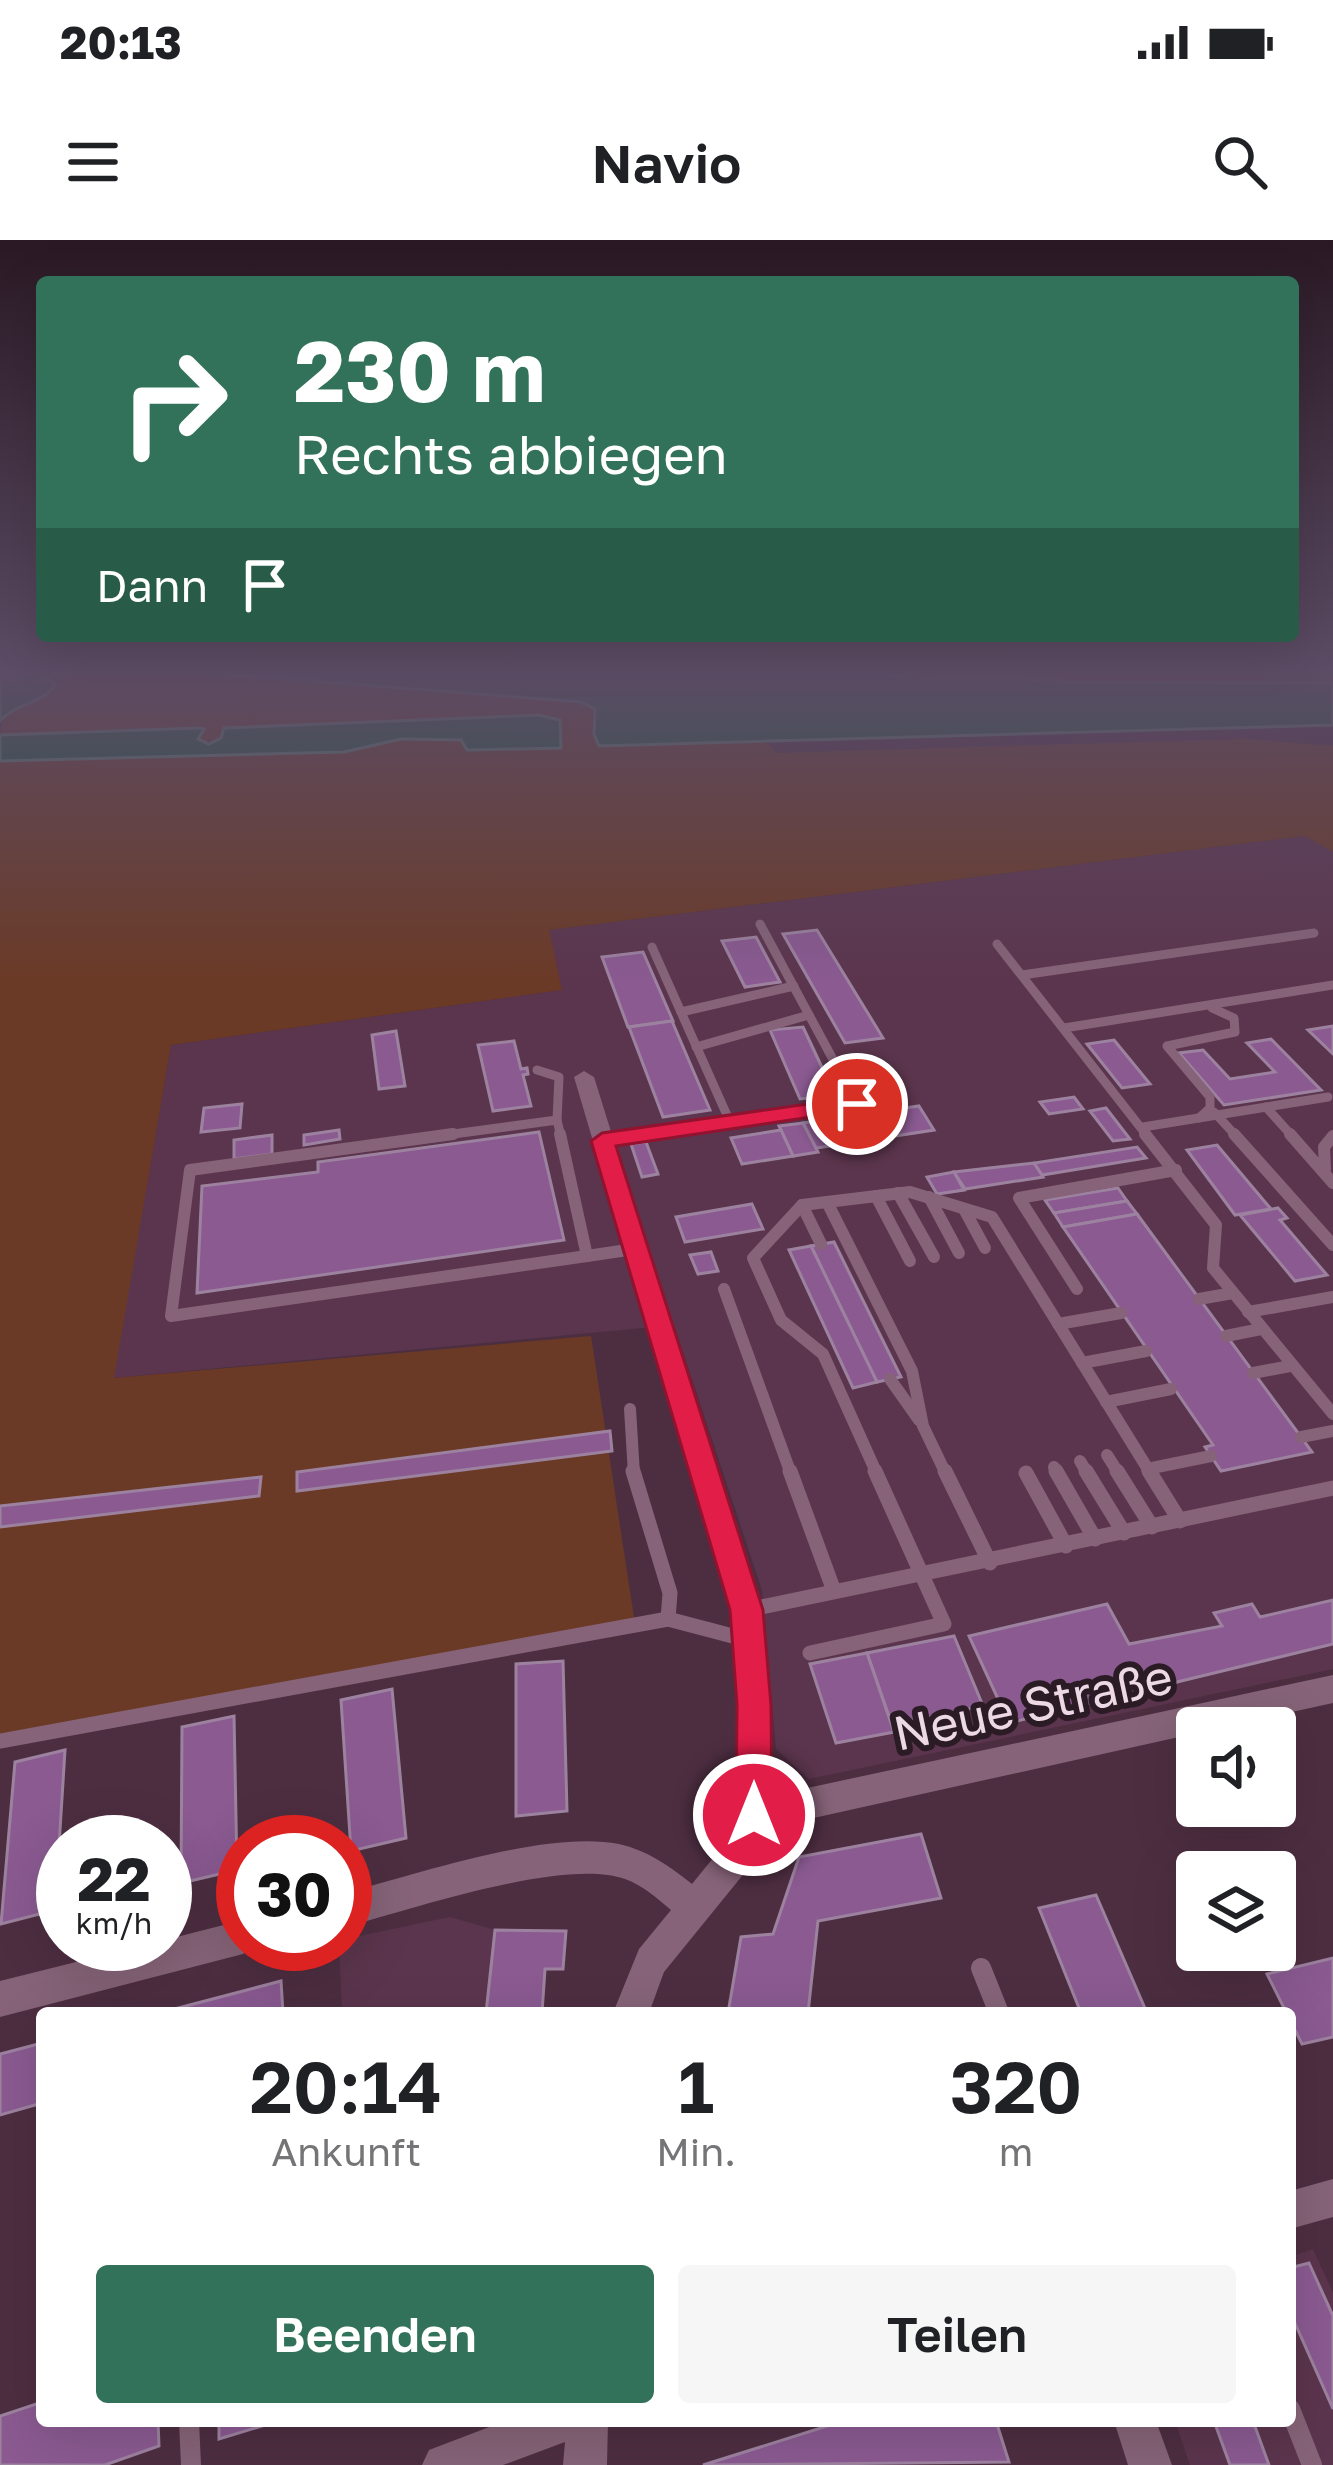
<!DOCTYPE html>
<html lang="de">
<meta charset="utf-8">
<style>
:root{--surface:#fff;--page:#f6f6f6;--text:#202124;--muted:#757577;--accent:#33725a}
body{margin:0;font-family:"Golos Text",sans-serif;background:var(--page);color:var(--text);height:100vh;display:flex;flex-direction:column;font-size:45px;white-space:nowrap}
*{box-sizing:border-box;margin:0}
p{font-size:39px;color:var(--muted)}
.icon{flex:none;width:66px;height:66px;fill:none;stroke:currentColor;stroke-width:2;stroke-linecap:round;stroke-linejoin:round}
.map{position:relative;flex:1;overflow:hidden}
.drawer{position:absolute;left:36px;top:1767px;width:1260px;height:420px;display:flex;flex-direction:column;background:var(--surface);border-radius:12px;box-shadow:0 12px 48px #0002}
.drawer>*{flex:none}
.hud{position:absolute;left:36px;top:36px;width:1263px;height:366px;border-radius:12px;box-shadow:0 12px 48px #0002;background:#33725a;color:#fff;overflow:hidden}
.controls{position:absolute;left:1176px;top:1467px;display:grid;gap:24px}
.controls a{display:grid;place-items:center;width:120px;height:120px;border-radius:12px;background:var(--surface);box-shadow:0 12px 48px #0002;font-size:60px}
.speed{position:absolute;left:36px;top:1575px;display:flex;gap:24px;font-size:60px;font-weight:700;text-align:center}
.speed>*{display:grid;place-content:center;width:156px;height:156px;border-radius:50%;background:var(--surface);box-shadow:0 12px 48px #0002;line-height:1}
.speed small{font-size:30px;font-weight:400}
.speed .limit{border:18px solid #d22;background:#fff;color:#111}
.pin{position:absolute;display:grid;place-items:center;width:102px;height:102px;color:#fff;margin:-51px;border:6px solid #fff;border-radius:50%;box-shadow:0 3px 12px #0007}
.me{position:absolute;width:132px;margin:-66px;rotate:0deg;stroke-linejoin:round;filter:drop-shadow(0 0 9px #0008)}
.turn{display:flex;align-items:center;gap:42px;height:252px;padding:0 60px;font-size:54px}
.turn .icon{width:156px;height:156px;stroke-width:2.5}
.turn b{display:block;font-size:84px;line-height:102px}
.then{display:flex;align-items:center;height:114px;padding:0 60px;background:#0003;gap:24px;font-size:45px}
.eta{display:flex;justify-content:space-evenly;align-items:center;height:204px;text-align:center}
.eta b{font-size:72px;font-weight:600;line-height:84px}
.primary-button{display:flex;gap:24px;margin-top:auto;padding:24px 60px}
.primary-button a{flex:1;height:138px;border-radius:12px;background:var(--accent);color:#fff;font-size:48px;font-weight:600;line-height:138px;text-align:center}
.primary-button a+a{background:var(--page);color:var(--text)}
.status{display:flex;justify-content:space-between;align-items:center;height:84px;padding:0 60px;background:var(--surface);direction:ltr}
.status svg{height:33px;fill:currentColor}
header{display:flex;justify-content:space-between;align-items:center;height:156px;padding:0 60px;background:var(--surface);font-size:54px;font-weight:600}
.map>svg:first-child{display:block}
.built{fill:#5b354d}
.green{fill:#6b3a26}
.water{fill:#165a3e;stroke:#568070;stroke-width:3}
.building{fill:#8a5a91;stroke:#9d82a0;stroke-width:3}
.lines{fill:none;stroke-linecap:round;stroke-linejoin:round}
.service-far3{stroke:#866378;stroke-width:9}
.service-far2{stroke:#866378;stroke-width:12}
.service-far1{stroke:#866378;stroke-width:15}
.service{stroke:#866378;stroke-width:20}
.minor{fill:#866378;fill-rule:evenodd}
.route{fill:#e11d48;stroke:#92132f;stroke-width:3}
.labels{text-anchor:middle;stroke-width:12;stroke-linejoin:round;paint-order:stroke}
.near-street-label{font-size:48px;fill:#edd9e5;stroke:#2a1b24}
</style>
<div class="status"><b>20:13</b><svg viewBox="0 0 49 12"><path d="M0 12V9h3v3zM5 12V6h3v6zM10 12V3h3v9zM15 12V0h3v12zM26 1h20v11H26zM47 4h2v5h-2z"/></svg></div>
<header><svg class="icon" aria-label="menu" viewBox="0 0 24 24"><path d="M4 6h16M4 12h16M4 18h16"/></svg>Navio<svg class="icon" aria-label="search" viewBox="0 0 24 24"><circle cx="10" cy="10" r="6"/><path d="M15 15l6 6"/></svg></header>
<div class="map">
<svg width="1333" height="2225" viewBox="0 0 1333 2225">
<rect width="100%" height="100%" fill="#4d2e41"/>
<g class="built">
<path d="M1305,596L1333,612V1429L809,1539L776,1509L762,1350L674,1085L113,1138L171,805L562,750L548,690Z"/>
<path d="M450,1677L495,1690H527L517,1773H342L339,1704H345V1699Z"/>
<path d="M1313,2009L1333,2053V2225H1190L1175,2181H1290V2017Z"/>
</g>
<g class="green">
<path d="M0,432H197L575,461L595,469L594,494L599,506L684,500L768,503L776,513L1246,499L1333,506V612L1305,596L549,690L562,750L171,805L114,1138L591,1096L635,1384L0,1503V521L344,512L401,499L461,500L469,510H555L561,488L557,476L539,475L224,488L221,498L201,503L198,497L203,489L198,488L0,495L5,475L46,456L39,435L0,438Z"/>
<path d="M763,432H1333V443L1081,442Z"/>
</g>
<g class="water">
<path d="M197,432H763L1081,442L1333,443V485L599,506L594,494L595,469L580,462Z"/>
<path d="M30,434L50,439L55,445C41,465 16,463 0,481V438Z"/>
<path d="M539,475L560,480L561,508L467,510L461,500L401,499L344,512L0,521V495L198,488L204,489L198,499L209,504L221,498L224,488Z"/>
</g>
<g class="building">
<path d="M817,690L883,798L845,803L783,694Z"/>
<path d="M756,697L780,742L745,747L722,701Z"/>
<path d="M643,712L673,781L628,787L602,717Z"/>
<path d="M672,781L710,870L663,877L629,787Z"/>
<path d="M1333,786V814L1308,790Z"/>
<path d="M803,787L835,855L800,859L770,790Z"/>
<path d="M396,791L405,846L379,849L372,795Z"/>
<path d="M1271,799L1321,850L1224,865L1179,813L1203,810L1230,839L1275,832L1247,803Z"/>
<path d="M1114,800L1150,844L1122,848L1087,804Z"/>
<path d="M514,801L521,829L527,828L528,834L523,835L531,866L493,871L478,805Z"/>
<path d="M1074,857L1083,869L1049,874L1040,862Z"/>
<path d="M242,864L240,888L201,892L204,868Z"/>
<path d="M919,866L934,890L816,908L803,883Z"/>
<path d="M1106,868L1130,899L1113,901L1090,871Z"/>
<path d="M803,883L818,912L793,916L779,886Z"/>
<path d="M339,890L340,899L304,905V895Z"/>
<path d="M781,890L793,916L742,924L731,898Z"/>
<path d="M539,892L564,1000L197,1053L202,946L318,932V922Z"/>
<path d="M272,895V914L234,919V900Z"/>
<path d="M646,902L658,934L642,937L631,904Z"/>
<path d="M1217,905L1265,962L1271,969L1235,975L1187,910Z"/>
<path d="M1137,907L1146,918L1042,935L1034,923Z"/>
<path d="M1034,923L1043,937L965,949L954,932Z"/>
<path d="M954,932L964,950L937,954L927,937Z"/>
<path d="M1118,948L1127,961L1054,973L1045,960Z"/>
<path d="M1127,961L1137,974L1063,987L1054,973Z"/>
<path d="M752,964L763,989L685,1002L676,977Z"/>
<path d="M1278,968L1287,978L1280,980L1327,1035L1295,1041L1240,975Z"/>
<path d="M1137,974L1301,1197L1312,1212L1221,1231L1205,1207L1213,1205L1063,987Z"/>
<path d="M834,1002L901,1137L877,1142L811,1006Z"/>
<path d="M811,1006L877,1142L853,1148L789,1010Z"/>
<path d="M711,1012L718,1031L698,1034L690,1015Z"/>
<path d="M610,1191L612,1211L297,1251V1232Z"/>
<path d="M261,1237L259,1256L0,1287V1266Z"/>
<path d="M1333,1360V1404L1009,1483L969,1396L1107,1364L1129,1404L1222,1386L1214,1373L1252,1364L1260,1377Z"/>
<path d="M954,1396L983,1466L892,1485L867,1413Z"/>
<path d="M867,1413L894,1492L836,1503L810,1424Z"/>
<path d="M563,1421L567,1571L516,1576V1424Z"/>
<path d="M392,1449L406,1598L351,1611L341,1460Z"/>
<path d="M234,1476L237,1630L181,1643L182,1487Z"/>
<path d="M65,1510L55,1670L1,1684L15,1522Z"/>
<path d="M921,1594L941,1658L818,1681L808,1773H728L741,1697L773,1694L799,1617Z"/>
<path d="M1096,1655L1147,1773H1081L1039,1668Z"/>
<path d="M495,1690L566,1691L563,1729H545L542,1773H486Z"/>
<path d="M1333,1718V1797L1302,1804L1267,1734Z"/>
<path d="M281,1741L283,1773H159L247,1750Z"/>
<path d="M42,1803V1863L0,1875V1814Z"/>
<path d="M1309,2023L1333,2076V2169L1290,2072V2028Z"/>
<path d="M42,2162V2181H158L159,2206L105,2225H0V2176Z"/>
<path d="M219,2181H278L219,2199Z"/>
<path d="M843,2181H996L1009,2222L703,2225Z"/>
<path d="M1214,2181H1253L1269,2225H1230Z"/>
</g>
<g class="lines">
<g class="service-far3">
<path d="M997,704L1148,897"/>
<path d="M652,707L730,882"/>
<path d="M1022,735L1314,693"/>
<path d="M681,772L794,746"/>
<path d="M1064,788L1333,745"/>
<path d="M696,807L809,775"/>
<path d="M537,830L559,837L557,880"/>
<path d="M1266,867L1293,897"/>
<path d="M1214,872L1237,897"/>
<path d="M1199,878L1210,868V857L1167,806L1235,792L1234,778L1212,768"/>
<path d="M1143,887L1328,857"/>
<path d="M431,897L557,880L561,897"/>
<path d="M628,897L857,864L760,684"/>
</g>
<g class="service-far2">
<path d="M453,894L190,930L171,1076L587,1016"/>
<path d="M560,894L587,1016"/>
<path d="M1145,894L1216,985L1213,1028L1333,1174"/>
<path d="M1234,894L1333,1005"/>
<path d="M1290,894L1333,943"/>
<path d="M602,901L649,894"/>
<path d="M1325,929L1324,907L1333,896"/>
<path d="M898,953L934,1017"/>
<path d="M876,956L910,1021"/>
<path d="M929,957L959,1013"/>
<path d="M827,962L912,1131L923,1186L946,1234"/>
<path d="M802,965L821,1004"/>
<path d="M964,969L985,1008"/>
<path d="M587,1016L634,1009"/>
<path d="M724,1049L791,1234"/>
<path d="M1077,1049L1019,958L1176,930"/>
<path d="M1199,1059L1233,1053"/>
<path d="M1248,1072L1333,1057"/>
<path d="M1058,1084L1121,1073"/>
<path d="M1226,1096L1261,1089"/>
<path d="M1082,1123L1146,1111"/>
<path d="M1253,1133L1290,1126"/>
<path d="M890,1139L919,1180"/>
<path d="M1106,1162L1171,1149"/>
<path d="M630,1169L634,1234"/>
<path d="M1301,1197L1333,1191"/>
<path d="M1107,1215L1119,1234"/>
<path d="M1080,1221L1088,1234"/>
<path d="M1054,1227L1058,1234"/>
<path d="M1147,1229L1211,1216"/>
<path d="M877,1234L823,1114L781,1080L753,1018L802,965L910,952L992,977L1151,1234"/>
</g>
<g class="service-far1">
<path d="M633,1231L670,1353L668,1379"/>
<path d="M790,1231L834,1351"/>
<path d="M945,1231L990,1323"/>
<path d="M1056,1231L1095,1299"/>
<path d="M1086,1231L1124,1293"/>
<path d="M1117,1231L1152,1287"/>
<path d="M1149,1231L1180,1281"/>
<path d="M1026,1233L1066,1306"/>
<path d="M747,1370L1333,1248"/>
<path d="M810,1413L944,1384L875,1231"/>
<path d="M0,1501L668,1379L744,1399"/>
</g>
<g class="service">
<path d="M981,1728L999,1773"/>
<path d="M1290,2169L1312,2225"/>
<path d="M189,2181L191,2225"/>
</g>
<g class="minor">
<path d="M584,831L594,837L760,1370L769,1465L770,1556L1333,1435V1463L1219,1488H1197V1493L764,1589L742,1636L664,1732L649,1773H613L639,1709L671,1670C657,1658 642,1645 625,1639C564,1617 410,1670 345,1687V1653C419,1634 545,1590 619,1604C647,1610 671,1627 692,1644L718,1612L738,1573L739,1465L732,1370L574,837Z"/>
<path d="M243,1680V1704H257L243,1714L0,1777V1741L148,1704H165V1700Z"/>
<path d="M1333,1939V1977L1290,1989V1951Z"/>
<path d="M505,2181H608L607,2225H563L565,2202L503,2225H422L429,2210Z"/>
<path d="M1114,2181H1156L1172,2225H1128Z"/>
</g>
</g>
<linearGradient id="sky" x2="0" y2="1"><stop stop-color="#2a1924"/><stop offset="0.58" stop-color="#5c4c65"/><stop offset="1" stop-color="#5c4c65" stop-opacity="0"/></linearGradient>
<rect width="1333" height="743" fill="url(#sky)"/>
<path class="route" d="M857,857L869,864L865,869L616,906L763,1370L771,1465L772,1575L767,1587L754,1593L741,1587L736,1575L737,1465L730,1370L591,901L602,893Z"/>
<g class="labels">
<g class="near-street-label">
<text transform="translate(1033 1465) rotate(-12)" y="17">Neue Straße</text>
</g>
</g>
</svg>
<div class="controls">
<a><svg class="icon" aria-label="sound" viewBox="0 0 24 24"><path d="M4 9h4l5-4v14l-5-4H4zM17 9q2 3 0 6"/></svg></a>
<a><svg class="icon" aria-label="layers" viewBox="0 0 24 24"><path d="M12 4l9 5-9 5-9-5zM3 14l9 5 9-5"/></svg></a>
</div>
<div class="speed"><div>22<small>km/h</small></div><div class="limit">30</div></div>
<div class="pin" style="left:857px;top:864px;background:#d93025"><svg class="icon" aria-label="arrive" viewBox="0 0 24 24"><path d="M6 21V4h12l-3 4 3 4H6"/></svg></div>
<svg class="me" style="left:754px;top:1575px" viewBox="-20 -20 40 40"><circle r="17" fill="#e11d48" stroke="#fff" stroke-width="3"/><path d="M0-11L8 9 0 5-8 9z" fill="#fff"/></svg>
<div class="hud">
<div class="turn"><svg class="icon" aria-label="right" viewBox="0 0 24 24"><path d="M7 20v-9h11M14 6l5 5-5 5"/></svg><div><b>230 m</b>Rechts abbiegen</div></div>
<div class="then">Dann<svg class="icon" aria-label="arrive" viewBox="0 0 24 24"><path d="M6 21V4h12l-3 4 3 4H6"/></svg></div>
</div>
<section class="drawer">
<div class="eta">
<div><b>20:14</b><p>Ankunft</p></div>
<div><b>1</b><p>Min.</p></div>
<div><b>320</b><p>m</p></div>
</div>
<div class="primary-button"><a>Beenden</a><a>Teilen</a></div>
</section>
</div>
